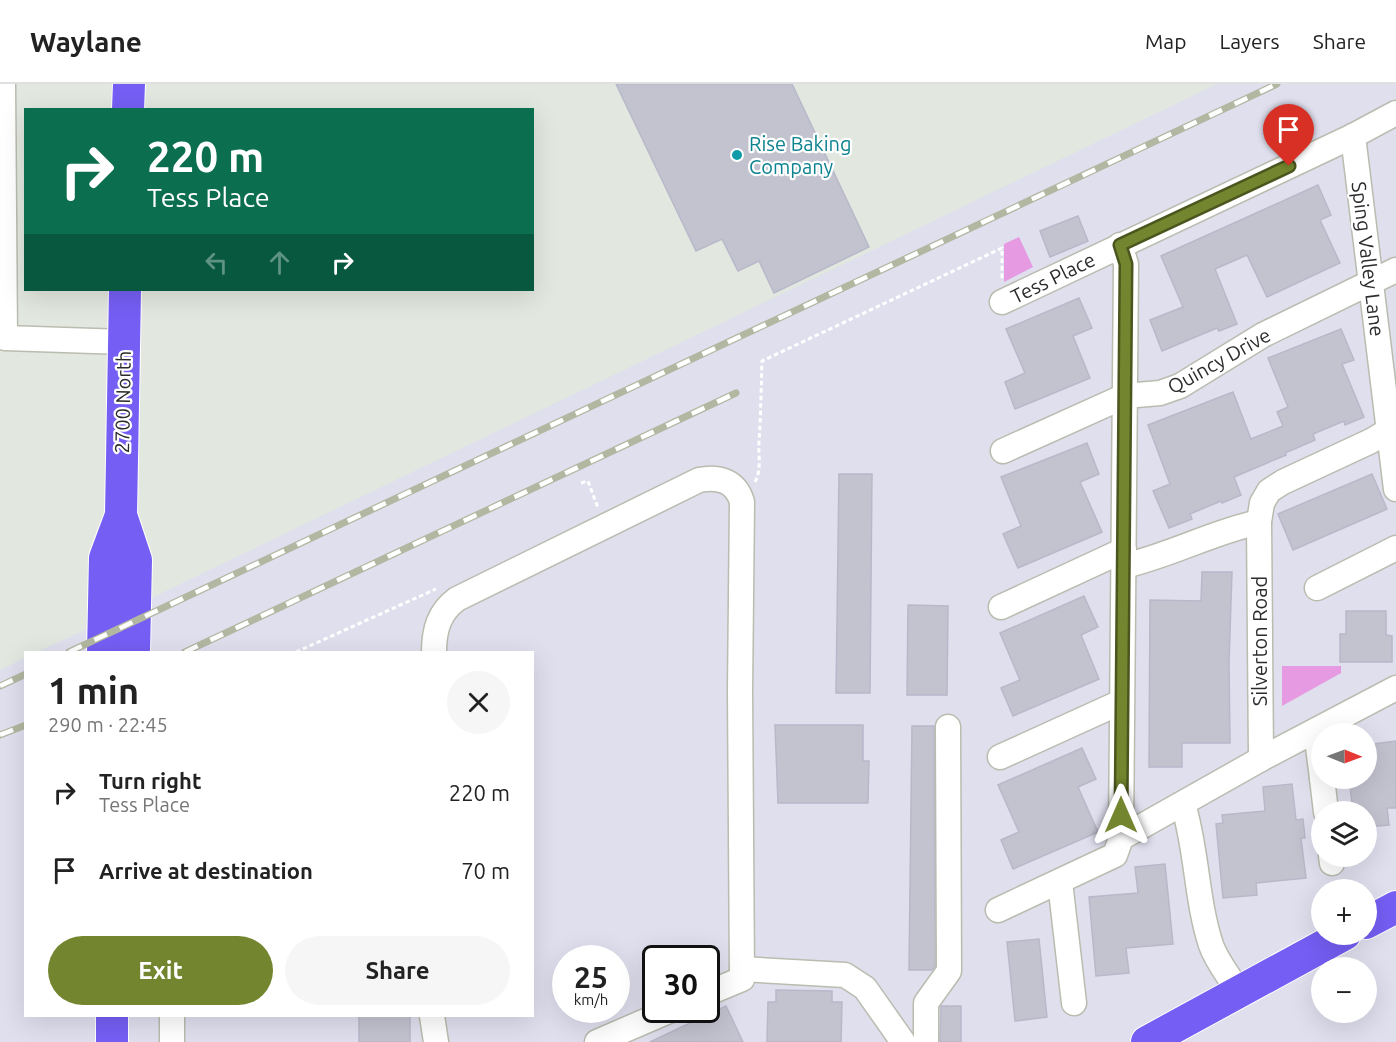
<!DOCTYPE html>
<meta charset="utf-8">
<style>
:root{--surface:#fff;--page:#f6f6f6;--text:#222;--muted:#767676;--line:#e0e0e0;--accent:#73852e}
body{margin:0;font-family:Ubuntu,sans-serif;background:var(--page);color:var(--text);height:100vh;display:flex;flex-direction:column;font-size:22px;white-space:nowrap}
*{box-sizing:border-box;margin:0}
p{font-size:20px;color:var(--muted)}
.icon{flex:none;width:33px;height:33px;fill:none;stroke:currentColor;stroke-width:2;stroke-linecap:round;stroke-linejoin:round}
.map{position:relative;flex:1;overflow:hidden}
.panel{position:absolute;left:24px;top:567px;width:510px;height:366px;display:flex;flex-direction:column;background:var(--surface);border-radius:0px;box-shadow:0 6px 24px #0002}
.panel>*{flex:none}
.guide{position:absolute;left:24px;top:24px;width:510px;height:183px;border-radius:0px;box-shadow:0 6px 24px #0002;background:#0b6e4f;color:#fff;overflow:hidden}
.needle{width:39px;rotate:91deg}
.controls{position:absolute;left:1311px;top:639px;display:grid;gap:12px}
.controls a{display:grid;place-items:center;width:66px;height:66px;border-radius:50%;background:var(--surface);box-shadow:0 6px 24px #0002;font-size:30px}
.speed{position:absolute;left:552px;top:861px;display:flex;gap:12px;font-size:30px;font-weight:700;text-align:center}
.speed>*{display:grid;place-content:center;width:78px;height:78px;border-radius:50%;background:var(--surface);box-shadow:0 6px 24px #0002;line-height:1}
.speed small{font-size:15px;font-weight:400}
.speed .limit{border:3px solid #111;border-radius:9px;background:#fff;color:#111}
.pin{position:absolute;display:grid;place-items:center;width:51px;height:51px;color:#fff;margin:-62px -26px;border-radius:50% 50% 50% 0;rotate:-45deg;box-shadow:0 0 6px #0007}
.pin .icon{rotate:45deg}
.me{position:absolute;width:66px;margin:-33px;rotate:0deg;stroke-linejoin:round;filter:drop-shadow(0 0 4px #0008)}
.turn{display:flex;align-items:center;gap:21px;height:126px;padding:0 24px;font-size:27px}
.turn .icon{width:78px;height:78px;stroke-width:2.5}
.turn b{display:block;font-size:42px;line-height:51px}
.lanes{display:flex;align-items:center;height:57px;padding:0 24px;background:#0003;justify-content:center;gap:30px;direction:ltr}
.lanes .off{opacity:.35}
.round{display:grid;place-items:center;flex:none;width:63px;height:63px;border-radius:32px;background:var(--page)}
.summary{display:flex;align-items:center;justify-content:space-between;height:102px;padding:0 24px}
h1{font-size:36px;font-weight:600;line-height:45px}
.button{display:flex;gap:12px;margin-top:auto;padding:12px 24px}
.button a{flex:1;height:69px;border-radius:36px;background:var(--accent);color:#fff;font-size:24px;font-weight:600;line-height:69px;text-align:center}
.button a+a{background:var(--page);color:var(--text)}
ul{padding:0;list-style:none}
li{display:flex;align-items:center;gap:18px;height:78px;padding:0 24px}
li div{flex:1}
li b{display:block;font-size:22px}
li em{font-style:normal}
header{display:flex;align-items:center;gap:36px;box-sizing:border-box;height:84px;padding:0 30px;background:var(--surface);border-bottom:2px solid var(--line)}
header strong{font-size:28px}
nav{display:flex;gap:33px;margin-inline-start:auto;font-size:21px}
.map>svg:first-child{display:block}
.industrial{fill:#e2e7df;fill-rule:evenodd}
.green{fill:#e59ae2}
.building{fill:#c3c3d0;stroke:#b8b8ca;stroke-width:1.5}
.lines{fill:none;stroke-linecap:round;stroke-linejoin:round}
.minor-casing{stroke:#babcaf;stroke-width:27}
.major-casing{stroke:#fff;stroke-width:34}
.path{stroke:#fff;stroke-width:3;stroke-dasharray:4.5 3;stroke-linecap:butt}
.minor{stroke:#fff;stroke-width:24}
.major{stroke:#755ef4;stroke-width:32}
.rail-casing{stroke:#b2b7a1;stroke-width:7}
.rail{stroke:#fff;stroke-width:4.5;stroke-dasharray:14;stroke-linecap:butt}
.route-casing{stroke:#4b561e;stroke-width:15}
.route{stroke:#73852e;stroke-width:10}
.culture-dot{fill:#0f9aa8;stroke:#fff;stroke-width:2}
.labels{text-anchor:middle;stroke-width:4.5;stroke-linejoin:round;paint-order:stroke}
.culture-label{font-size:20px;fill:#0d838f;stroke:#fff;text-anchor:start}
.street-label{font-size:20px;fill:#2c2c2c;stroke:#fff}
</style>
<header>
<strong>Waylane</strong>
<nav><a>Map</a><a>Layers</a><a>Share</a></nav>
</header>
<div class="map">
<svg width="1396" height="958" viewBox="0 0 1396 958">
<rect width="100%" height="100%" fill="#dfdfee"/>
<path class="industrial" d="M0,0H1217L81,548L37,568H26L25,574L0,586ZM26,26H532V206H26Z"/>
<g class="green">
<path d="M1019,153L1033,183L1004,198V160Z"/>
<path d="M1282,582H1341V589L1282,622Z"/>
</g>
<g class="building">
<path d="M616,0H792L869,163L774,209L759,177L738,187L722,155L696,167Z"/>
<path d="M1318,101L1331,131L1320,136L1340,179L1267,213L1247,171L1215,185L1237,240L1219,247L1217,244L1162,267L1150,236L1183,223L1161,172Z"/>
<path d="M1078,132L1088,157L1050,173L1040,147Z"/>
<path d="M1079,214L1092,244L1073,252L1090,294L1015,325L1005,298L1025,289L1006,245Z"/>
<path d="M1341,245L1354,276L1342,280L1364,333L1345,341L1344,337L1313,350L1315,356L1285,369L1286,371L1234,393L1241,411L1222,419L1221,417L1190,430L1192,435L1169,444L1153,407L1170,400L1148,341L1233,308L1251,355L1283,342L1277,328L1288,323L1268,274Z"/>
<path d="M1087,359L1099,390L1080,398L1102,448L1018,484L1003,450L1021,442L1001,393Z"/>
<path d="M839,390H872L870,609H836Z"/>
<path d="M1372,390L1387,425L1293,466L1278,430Z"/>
<path d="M1202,488H1232L1229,579L1230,659H1182V683H1149L1150,516L1201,517Z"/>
<path d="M1084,512L1098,543L1081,551L1099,595L1013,632L1001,604L1020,596L1000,549Z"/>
<path d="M908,521L948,522L947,611H907Z"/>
<path d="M1346,527H1386V551L1392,552V578H1340V550H1346Z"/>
<path d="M775,641H863V677H869L868,719H778Z"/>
<path d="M912,642H934L935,882L932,886H909Z"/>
<path d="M1396,657V724H1387L1389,741L1366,743V728H1353L1349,694H1366V661Z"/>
<path d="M1082,664L1096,695L1078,703L1098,748L1013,785L1001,756L1019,748L998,701Z"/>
<path d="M1292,700L1296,736L1303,735L1305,754H1301L1306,794L1256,799L1257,811L1223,814L1216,740L1223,739L1222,731L1265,727L1263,703Z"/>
<path d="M1165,780L1173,860L1126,864L1129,889L1096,892L1089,813L1138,809L1135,783Z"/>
<path d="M1039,855L1047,933L1015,937L1007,858Z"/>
<path d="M776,906L832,907V918H842L841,958H767L768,918H776Z"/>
<path d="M726,922L743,958H650Z"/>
<path d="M941,922H961V958H940Z"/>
<rect x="359" y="932" width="51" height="26"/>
</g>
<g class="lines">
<defs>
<g id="minor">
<path d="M3,0L5,254L124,258"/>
<path d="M1353,52L1396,405"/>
<path d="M1120,161L1126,180L1121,754"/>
<path d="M1002,218L1353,52L1396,29"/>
<path d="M1003,367L1125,312L1160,309L1180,302L1263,251L1396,186"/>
<path d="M1259,438L1261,675"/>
<path d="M1124,482C1171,471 1213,448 1259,438L1262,419L1269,407L1283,398L1371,357L1396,342"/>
<path d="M1317,504L1396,464"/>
<path d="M1001,523L1124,466"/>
<path d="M434,568C434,546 439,528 457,515L699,396C719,392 736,397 742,418L740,606L742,895L706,910"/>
<path d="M1316,647L1322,694"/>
<path d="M1000,673L1121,618"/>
<path d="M1322,694L1326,728"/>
<path d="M1183,720C1197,765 1196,815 1211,861C1217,878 1230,893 1239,909"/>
<path d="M1331,772L1332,779"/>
<path d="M1060,798L1074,919"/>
<path d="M998,826L1115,771L1121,754L1261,675L1396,604"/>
<path d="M742,885L845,891L865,904L903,958"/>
<path d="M172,932V958"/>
<path d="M432,932L436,958"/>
<path d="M597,958L671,926"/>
<path d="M926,958V919L949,887L948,643"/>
</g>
<g id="major">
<path d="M128,26L129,0"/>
<path d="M121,431L136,476L134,568"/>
<path d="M103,568L105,474L121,431L125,206"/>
<path d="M1366,839L1396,823"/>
<path d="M112,958V932"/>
<path d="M1147,958L1345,850"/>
</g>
</defs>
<use href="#minor" class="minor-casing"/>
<use href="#major" class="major-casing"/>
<g class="path">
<path d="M755,398C762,385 758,371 759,357C761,330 761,304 762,277L1002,164V195"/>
<path d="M581,399L588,397L598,424"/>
<path d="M296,568L436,505"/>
</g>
<use href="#minor" class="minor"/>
<use href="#major" class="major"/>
<defs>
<g id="rail">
<path d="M69,568L1277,0"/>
<path d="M185,568L736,309"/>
<path d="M0,602L26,590"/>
<path d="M0,651L26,641"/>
</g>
</defs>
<use href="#rail" class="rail-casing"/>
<use href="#rail" class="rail"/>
</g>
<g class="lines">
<defs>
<path id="route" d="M1121,731L1126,180L1120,161L1289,82"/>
</defs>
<use href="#route" class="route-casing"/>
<use href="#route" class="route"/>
</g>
<circle class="culture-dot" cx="737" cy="71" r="6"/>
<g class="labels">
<g class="culture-label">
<text x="749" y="67">Rise Baking<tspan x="749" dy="23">Company</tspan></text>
</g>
<g class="street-label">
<text transform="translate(1368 175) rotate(83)" y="7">Sping Valley Lane</text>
<text transform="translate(1053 194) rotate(-26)" y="7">Tess Place</text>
<text transform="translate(1219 277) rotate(-29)" y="7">Quincy Drive</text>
<text transform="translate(123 318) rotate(-89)" y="7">2700 North</text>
<text transform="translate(1260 557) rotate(-90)" y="7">Silverton Road</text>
</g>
</g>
</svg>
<div class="controls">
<a><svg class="needle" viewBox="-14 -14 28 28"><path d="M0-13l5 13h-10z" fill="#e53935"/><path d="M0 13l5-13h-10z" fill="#767676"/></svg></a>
<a><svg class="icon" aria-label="layers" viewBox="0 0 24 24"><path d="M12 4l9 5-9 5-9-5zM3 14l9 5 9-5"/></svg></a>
<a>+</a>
<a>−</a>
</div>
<div class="speed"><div>25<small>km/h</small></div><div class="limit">30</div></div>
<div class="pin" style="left:1289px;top:82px;background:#d93025"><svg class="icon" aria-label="arrive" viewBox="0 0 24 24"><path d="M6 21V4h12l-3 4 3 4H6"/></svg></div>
<svg class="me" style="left:1121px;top:731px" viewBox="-20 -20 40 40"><path d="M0-17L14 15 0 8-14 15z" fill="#73852e" stroke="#fff" stroke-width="4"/></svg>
<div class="guide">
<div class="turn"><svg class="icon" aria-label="right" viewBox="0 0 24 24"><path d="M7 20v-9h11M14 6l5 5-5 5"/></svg><div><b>220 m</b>Tess Place</div></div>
<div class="lanes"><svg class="icon off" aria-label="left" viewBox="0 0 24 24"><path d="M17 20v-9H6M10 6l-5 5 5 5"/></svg><svg class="icon off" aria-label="ahead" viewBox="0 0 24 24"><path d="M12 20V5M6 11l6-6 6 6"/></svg><svg class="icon" aria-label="right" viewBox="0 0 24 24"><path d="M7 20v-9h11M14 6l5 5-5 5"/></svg></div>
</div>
<section class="panel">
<div class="summary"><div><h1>1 min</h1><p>290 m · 22:45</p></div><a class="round"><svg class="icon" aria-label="close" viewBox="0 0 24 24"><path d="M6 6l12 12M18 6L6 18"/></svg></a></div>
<ul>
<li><svg class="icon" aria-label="right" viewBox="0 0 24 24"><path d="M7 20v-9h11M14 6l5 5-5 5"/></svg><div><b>Turn right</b><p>Tess Place</p></div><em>220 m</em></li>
<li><svg class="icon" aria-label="arrive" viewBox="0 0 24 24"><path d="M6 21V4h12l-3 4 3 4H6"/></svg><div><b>Arrive at destination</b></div><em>70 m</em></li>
</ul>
<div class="button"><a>Exit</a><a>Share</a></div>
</section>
</div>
